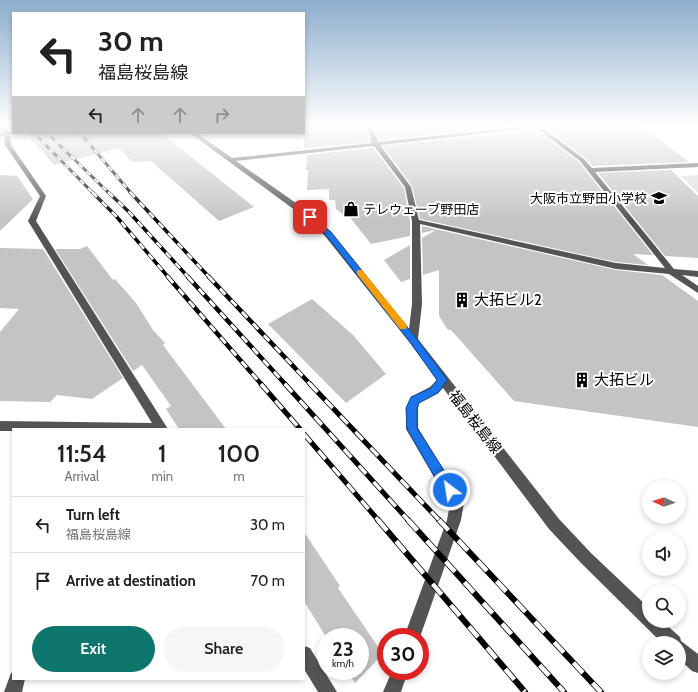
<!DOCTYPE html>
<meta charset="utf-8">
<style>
:root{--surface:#fff;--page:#f6f6f6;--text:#202124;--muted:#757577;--line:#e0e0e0;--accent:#0f766e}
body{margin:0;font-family:Cabin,"Noto Sans JP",sans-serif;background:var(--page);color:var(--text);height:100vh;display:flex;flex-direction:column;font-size:15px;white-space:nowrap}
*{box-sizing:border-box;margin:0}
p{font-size:13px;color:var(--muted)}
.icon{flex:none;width:22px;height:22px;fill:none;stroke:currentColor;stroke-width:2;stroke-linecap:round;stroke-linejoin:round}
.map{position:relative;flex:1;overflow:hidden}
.drawer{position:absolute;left:12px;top:428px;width:293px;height:252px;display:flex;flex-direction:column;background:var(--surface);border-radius:0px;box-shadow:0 2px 6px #0003}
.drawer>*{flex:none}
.top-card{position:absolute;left:12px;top:12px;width:293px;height:122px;border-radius:0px;box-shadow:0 2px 6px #0003;background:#fff;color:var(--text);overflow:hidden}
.needle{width:26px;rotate:273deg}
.tools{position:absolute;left:642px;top:480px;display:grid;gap:8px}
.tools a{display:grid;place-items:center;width:44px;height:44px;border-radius:50%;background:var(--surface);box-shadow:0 2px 6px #0003;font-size:20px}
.speed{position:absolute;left:317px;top:628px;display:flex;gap:8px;font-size:20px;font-weight:700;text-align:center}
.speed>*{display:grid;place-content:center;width:52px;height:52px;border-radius:50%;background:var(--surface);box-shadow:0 2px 6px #0003;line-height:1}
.speed small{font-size:10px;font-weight:400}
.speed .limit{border:6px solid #d22;background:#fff;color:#111}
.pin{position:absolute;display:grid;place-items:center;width:34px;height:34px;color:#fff;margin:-17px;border-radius:8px;box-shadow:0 2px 6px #0006}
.me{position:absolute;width:44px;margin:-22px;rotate:329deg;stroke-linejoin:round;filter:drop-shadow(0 0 3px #0008)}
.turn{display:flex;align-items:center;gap:14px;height:84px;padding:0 20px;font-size:18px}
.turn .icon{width:52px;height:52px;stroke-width:2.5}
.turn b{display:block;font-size:28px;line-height:34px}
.lanes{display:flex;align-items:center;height:38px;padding:0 20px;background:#0003;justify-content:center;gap:20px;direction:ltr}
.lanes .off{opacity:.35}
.eta{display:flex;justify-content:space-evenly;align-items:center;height:68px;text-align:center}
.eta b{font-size:24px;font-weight:600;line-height:28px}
.primary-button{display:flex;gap:8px;margin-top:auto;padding:8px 20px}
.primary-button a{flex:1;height:46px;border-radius:24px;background:var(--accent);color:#fff;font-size:16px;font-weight:600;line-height:46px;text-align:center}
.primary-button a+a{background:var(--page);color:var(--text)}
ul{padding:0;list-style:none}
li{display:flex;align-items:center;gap:12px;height:56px;padding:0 20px;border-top:1px solid var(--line)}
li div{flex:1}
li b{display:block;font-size:15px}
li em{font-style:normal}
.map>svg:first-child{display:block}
.green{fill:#dbdbdb}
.building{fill:#c4c4c4}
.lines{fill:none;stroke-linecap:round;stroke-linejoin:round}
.minor{fill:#545454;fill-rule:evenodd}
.rail-far4-casing{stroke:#000;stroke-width:3}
.rail-far3-casing{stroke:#000;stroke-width:3.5}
.rail-far2-casing{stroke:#000;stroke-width:4.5}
.rail-far1-casing{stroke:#000;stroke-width:5}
.rail-casing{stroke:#000;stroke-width:6}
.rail-far4{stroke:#fff;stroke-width:2;stroke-dasharray:5.5;stroke-linecap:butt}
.rail-far3{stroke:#fff;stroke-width:2.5;stroke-dasharray:7;stroke-linecap:butt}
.rail-far2{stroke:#fff;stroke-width:3;stroke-dasharray:8;stroke-linecap:butt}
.rail-far1{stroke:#fff;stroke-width:3.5;stroke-dasharray:11;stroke-linecap:butt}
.rail{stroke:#fff;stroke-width:4.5;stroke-dasharray:14;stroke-linecap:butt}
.route{fill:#1a73e8;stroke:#114b97}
.slow{fill:#f59e0b}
.labels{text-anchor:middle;stroke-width:4;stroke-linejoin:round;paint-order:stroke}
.far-poi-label{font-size:13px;fill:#000;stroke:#fff;text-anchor:end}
.poi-label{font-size:15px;fill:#000;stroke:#fff;text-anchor:start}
.street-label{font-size:15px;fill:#000;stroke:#fff}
</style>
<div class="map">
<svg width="698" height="692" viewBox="0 0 698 692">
<rect width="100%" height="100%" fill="#fff"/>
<path class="green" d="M698,175V193L681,176Z"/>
<g class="building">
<path d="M304,125H365L370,142L304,148Z"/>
<path d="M373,125H526L379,140Z"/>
<path d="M554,125H639L689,162L593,166L585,158L547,129L553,127Z"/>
<path d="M536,130L579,162L653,255L633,254L648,265L616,262L420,219L412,186L383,146Z"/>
<path d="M26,133H161L254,207L219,221L151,161L132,162L119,148L54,165Z"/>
<path d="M373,148L404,188L410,221V236L371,244L349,216H345L336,209L335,200H329V189L307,190L308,170H306L307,155Z"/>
<path d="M671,170L698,196V258L665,256L598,173Z"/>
<path d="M0,175L17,176L33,199L0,231Z"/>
<path d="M422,226L616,270L662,275L698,301V427L514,401L451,330H448L439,316V270L423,275L422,238L436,230L422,233Z"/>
<path d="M410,245V279L401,282L384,260Z"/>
<path d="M87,246L113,280L115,279L136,303L153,330L165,343L163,345L226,429H179L166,409L171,406L142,365L133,371L55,249H80Z"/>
<path d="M0,248L43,249L123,378L92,399L57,395L50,402L0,401V332L19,309L0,308Z"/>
<path d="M312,299L353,335L386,374L346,403L268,324Z"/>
<path d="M304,532L340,586L338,588L383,654L355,683L347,671H360V637H326L304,601Z"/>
</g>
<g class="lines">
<g class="minor">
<path d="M0,125H2L8,132L19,133L10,135L11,145L46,196L36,221L168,429H13V431H0V421L152,423L28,221L40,196L5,145L4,136L0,137V133H3L0,129Z"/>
<path d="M366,125H372L378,142L536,125H553V126L543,128L584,159L592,168L698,163V167L595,172L674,269L698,271V277L682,275L698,286V293L669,274L616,269L420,224L422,304L418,339L559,519L591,553L649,608V621H662L680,637L681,641L698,654V673L692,671L679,659V643H662L581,563L549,529L443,388L438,393L419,403L418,408V428L464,503L461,520L420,637H404L447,520L450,504L406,429V408L411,397L430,387L437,380L410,343L325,236L307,219L190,133H197L232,158L372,143ZM536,128L580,161L665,268L616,263L419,220L411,187L380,145ZM374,146L405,187L412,221V304L409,329L331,232L313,215L236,161Z"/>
<path d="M304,646L310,648L337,692H318L304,669Z"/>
<path d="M392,671H408L401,692H383Z"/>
<path d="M13,672V679H25L22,692H4L11,673Z"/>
</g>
<defs>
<g id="rail-far4">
<path d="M34,133L93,193"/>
<path d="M47,133L109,193"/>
<path d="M80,133L131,193"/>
</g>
<g id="rail-far3">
<path d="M92,192L116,216L169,278"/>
<path d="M108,192L129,212L189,278"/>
<path d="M130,192L210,278"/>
</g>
<g id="rail-far2">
<path d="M168,277L262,385"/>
<path d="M188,277L286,385"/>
<path d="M209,277L311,385"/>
</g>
<g id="rail-far1">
<path d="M261,384L300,429"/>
<path d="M285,384L409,521"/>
<path d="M310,384L440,521"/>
<path d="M304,434L379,521"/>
</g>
<g id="rail">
<path d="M378,520L525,692"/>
<path d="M408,520L564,692"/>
<path d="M439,520L601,692"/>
</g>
</defs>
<use href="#rail-far4" class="rail-far4-casing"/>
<use href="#rail-far3" class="rail-far3-casing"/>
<use href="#rail-far2" class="rail-far2-casing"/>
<use href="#rail-far1" class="rail-far1-casing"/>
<use href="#rail" class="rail-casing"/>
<use href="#rail-far4" class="rail-far4"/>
<use href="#rail-far3" class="rail-far3"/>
<use href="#rail-far2" class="rail-far2"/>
<use href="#rail-far1" class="rail-far1"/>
<use href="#rail" class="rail"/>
</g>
<linearGradient id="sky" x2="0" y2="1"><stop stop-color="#8cadcc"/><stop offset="0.57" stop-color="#fff"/><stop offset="1" stop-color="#fff" stop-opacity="0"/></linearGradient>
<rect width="698" height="221" fill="url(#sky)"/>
<path class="route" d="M307,216H312L331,232L416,338L446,378L447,380L438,393L419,403L417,408V428L454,486L455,490L454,495L450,496L445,495L407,429L406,408L411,397L431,388L437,380L410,342L326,235L307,219Z"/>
<path class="slow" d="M357,270H362L406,324L407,327L406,329H400L357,274Z"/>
<defs>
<symbol id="school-bare" viewBox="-9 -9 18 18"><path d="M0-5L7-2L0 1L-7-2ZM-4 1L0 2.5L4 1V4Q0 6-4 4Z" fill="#000" stroke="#fff" stroke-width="2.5" paint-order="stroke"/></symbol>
<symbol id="shop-bare" viewBox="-9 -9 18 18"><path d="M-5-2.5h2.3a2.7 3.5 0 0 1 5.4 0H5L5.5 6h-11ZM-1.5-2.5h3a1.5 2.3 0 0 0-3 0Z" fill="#000" stroke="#fff" stroke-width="2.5" paint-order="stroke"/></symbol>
<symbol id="building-bare" viewBox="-9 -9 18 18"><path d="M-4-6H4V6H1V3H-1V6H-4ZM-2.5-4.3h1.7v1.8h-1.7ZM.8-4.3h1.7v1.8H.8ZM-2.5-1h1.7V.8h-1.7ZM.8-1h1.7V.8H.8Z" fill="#000" stroke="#fff" stroke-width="2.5" paint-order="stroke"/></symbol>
</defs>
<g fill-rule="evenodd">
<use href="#school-bare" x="648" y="187" width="22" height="22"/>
<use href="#shop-bare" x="340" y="198" width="22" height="22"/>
<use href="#building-bare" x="451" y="289" width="22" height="22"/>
<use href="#building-bare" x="571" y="369" width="22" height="22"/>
</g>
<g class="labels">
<g class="far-poi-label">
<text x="647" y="203">大阪市立野田小学校</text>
<text x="363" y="214" text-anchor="start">テレウェーブ野田店</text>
</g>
<g class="poi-label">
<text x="474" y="305">大拓ビル2</text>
<text x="594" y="385">大拓ビル</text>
</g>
<g class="street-label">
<text transform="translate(475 422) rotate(52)" y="5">福島桜島線</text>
</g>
</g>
</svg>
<div class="tools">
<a><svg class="needle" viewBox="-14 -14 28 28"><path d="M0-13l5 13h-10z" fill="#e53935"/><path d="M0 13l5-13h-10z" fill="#757577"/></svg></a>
<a><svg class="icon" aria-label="sound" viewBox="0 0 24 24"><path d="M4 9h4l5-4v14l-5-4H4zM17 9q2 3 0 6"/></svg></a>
<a><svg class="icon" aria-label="search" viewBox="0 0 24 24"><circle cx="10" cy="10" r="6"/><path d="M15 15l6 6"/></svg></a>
<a><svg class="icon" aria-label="layers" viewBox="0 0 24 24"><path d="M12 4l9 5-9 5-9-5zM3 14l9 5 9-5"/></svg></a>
</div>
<div class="speed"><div>23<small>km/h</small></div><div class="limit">30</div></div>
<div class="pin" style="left:310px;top:217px;background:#d93025"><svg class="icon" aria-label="arrive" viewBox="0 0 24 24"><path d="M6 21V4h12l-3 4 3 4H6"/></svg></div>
<svg class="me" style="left:450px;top:490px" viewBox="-20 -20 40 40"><circle r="17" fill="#1a73e8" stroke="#fff" stroke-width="3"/><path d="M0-11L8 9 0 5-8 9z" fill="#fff"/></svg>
<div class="top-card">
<div class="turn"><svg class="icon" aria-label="left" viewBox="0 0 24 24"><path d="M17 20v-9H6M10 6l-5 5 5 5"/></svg><div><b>30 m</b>福島桜島線</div></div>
<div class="lanes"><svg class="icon" aria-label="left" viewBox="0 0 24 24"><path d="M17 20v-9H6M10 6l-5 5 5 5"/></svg><svg class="icon off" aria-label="ahead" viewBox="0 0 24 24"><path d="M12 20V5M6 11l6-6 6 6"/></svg><svg class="icon off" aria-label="ahead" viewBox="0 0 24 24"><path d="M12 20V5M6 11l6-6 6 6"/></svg><svg class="icon off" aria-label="right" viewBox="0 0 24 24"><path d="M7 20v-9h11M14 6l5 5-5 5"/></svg></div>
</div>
<section class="drawer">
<div class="eta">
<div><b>11:54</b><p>Arrival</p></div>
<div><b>1</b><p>min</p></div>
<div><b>100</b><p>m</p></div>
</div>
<ul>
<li><svg class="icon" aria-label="left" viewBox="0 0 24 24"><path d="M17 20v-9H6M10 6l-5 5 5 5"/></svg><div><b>Turn left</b><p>福島桜島線</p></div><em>30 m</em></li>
<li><svg class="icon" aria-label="arrive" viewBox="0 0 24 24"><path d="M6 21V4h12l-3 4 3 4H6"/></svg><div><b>Arrive at destination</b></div><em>70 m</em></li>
</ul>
<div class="primary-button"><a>Exit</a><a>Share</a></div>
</section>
</div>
